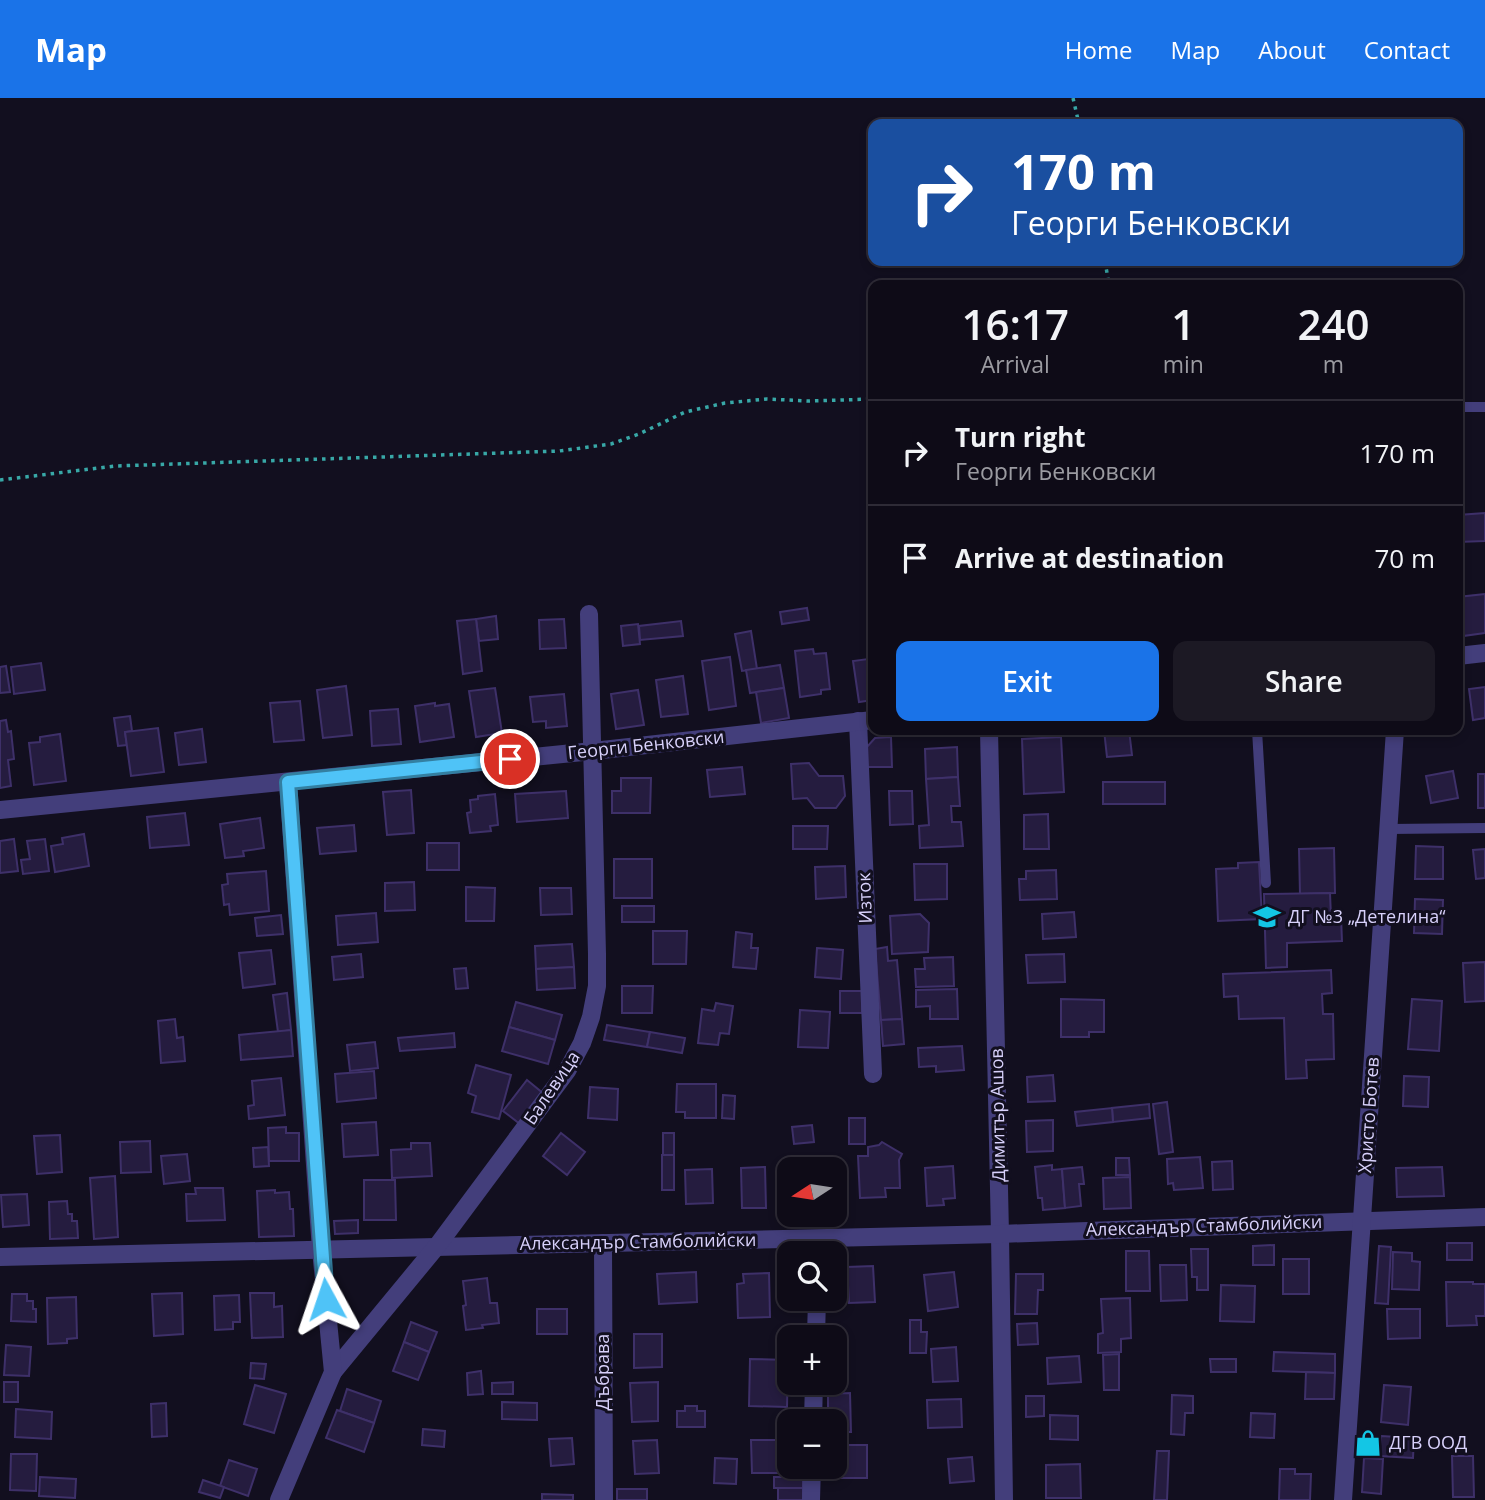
<!DOCTYPE html>
<meta charset="utf-8">
<style>
:root{--surface:#0e0b17;--page:#1c1924;--text:#f1f3f6;--muted:#9b9ba1;--line:#2e2b36;--accent:#1a73e8}
body{margin:0;font-family:"Open Sans",sans-serif;background:var(--page);color:var(--text);height:100vh;display:flex;flex-direction:column;font-size:26px;white-space:nowrap}
*{box-sizing:border-box;margin:0}
p{font-size:23px;color:var(--muted)}
.icon{flex:none;width:38px;height:38px;fill:none;stroke:currentColor;stroke-width:2;stroke-linecap:round;stroke-linejoin:round}
.map{position:relative;flex:1;overflow:hidden}
.sheet{position:absolute;left:868px;top:182px;width:595px;height:455px;display:flex;flex-direction:column;background:var(--surface);border-radius:14px;box-shadow:0 4px 10px #0003,0 0 0 2px var(--line)}
.sheet>*{flex:none}
.hud{position:absolute;left:868px;top:21px;width:595px;height:147px;border-radius:14px;box-shadow:0 4px 10px #0003,0 0 0 2px var(--line);background:#1a4fa0;color:#fff;overflow:hidden}
.needle{width:46px;rotate:258deg}
.fabs{position:absolute;left:777px;top:1059px;display:grid;gap:14px}
.fabs a{display:grid;place-items:center;width:70px;height:70px;border-radius:14px;background:var(--surface);box-shadow:0 4px 10px #0003,0 0 0 2px var(--line);font-size:35px}
.pin{position:absolute;display:grid;place-items:center;width:60px;height:60px;color:#fff;margin:-30px;border:4px solid #fff;border-radius:50%;box-shadow:0 2px 7px #0007}
.me{position:absolute;width:77px;margin:-38px;rotate:355deg;stroke-linejoin:round;filter:drop-shadow(0 0 5px #0008)}
.turn{display:flex;align-items:center;gap:24px;height:147px;padding:0 28px;font-size:32px}
.turn .icon{width:91px;height:91px;stroke-width:2.5}
.turn b{display:block;font-size:49px;line-height:60px}
.eta{display:flex;justify-content:space-evenly;align-items:center;height:119px;text-align:center}
.eta b{font-size:42px;font-weight:600;line-height:49px}
.primary-button{display:flex;gap:14px;margin-top:auto;padding:14px 28px}
.primary-button a{flex:1;height:80px;border-radius:14px;background:var(--accent);color:#fff;font-size:28px;font-weight:600;line-height:80px;text-align:center}
.primary-button a+a{background:var(--page);color:var(--text)}
ul{padding:0;list-style:none}
li{display:flex;align-items:center;gap:21px;height:105px;padding:0 28px;border-top:2px solid var(--line)}
li div{flex:1}
li b{display:block;font-size:26px}
li em{font-style:normal}
header{display:flex;align-items:center;gap:42px;box-sizing:border-box;height:98px;padding:0 35px;background:var(--accent);color:#fff}
header strong{font-size:33px}
nav{display:flex;gap:38px;margin-inline-start:auto;font-size:24px}
.map>svg:first-child{display:block}
.building{fill:#251c3f;stroke:#3e3069;stroke-width:2}
.lines{fill:none;stroke-linecap:round;stroke-linejoin:round}
.path{stroke:#38a8a7;stroke-width:3.5;stroke-dasharray:3.5 5;stroke-linecap:butt}
.lane{stroke:#433e7b;stroke-width:10}
.street{stroke:#433e7b;stroke-width:18}
.route-casing{stroke:#337fa1;stroke-width:18}
.route{stroke:#4fc3f7;stroke-width:12}
.labels{text-anchor:middle;stroke-width:6;stroke-linejoin:round;paint-order:stroke}
.street-label{font-size:18px;fill:#d8d1fb;stroke:#120f1f}
.poi-label{font-size:18px;fill:#d8d1fb;stroke:#120f1f;text-anchor:start}
</style>
<header>
<strong>Map</strong>
<nav><a>Home</a><a>Map</a><a>About</a><a>Contact</a></nav>
</header>
<div class="map">
<svg width="1485" height="1402" viewBox="0 0 1485 1402">
<rect width="100%" height="100%" fill="#120f1f"/>
<g class="building">
<path d="M1485,415V443L1458,444V417Z"/>
<path d="M1485,496V535L1463,538L1458,499Z"/>
<path d="M807,510L809,522L782,526L780,514Z"/>
<path d="M496,518L498,541L479,543L476,521Z"/>
<path d="M476,521L482,573L463,576L457,523Z"/>
<path d="M564,521L566,550L540,551L539,522Z"/>
<path d="M681,523L683,538L640,542L639,528Z"/>
<path d="M638,526L640,546L623,548L621,528Z"/>
<path d="M751,533L757,571L742,573L735,536Z"/>
<path d="M813,551L814,556L826,555L830,591L821,592V596L800,599L795,553Z"/>
<path d="M730,559L736,608L709,612L702,563Z"/>
<path d="M868,561L869,568L873,567V602L859,604L853,563Z"/>
<path d="M41,565L45,592L14,596L11,569Z"/>
<path d="M780,567L784,590L750,595L746,572Z"/>
<path d="M6,568L10,594L0,595V569Z"/>
<path d="M683,578L688,616L661,619L656,582Z"/>
<path d="M346,588L352,637L323,640L317,592Z"/>
<path d="M1485,589V620L1473,622L1469,591Z"/>
<path d="M495,590L502,635L476,639L469,593Z"/>
<path d="M784,590L789,620L761,625L756,594Z"/>
<path d="M638,592L644,627L616,631L611,596Z"/>
<path d="M564,596L567,628L546,630V623L533,624L530,599Z"/>
<path d="M300,603L304,642L274,644L270,605Z"/>
<path d="M435,605V608L449,606L454,639L420,644L415,608Z"/>
<path d="M398,611L401,646L372,648L370,613Z"/>
<path d="M130,618L132,633L125,634L127,647L118,648L114,620Z"/>
<path d="M6,622L8,634L11,633L14,661L8,662L11,688L0,690V623Z"/>
<path d="M158,630L164,674L131,678L125,634Z"/>
<path d="M202,631L206,664L179,667L175,635Z"/>
<path d="M1104,632H1129L1132,657L1107,659Z"/>
<path d="M60,636L66,683L34,687L29,645L40,644V639Z"/>
<path d="M891,639L892,669H866L865,651L875,640Z"/>
<path d="M1061,639L1064,694L1024,696L1022,641Z"/>
<path d="M957,649L958,679L926,681L925,651Z"/>
<path d="M809,665L819,678H843L845,698L836,710H815L807,700L793,701L791,666Z"/>
<path d="M742,669L745,696L710,699L707,672Z"/>
<path d="M1453,673L1458,700L1431,705L1426,678Z"/>
<rect x="1478" y="676" width="7" height="34"/>
<path d="M958,679L960,708H951L952,724H961L963,748L920,750L919,728L929,727L926,681Z"/>
<path d="M621,680H651L650,715H612V693H621Z"/>
<rect x="1103" y="684" width="62" height="22"/>
<path d="M411,692L414,735L387,737L383,694Z"/>
<path d="M566,693L568,720L517,724L515,696Z"/>
<path d="M889,693H912L913,726L890,727Z"/>
<path d="M495,696L498,727L490,728L491,733L470,735L467,715L471,714L470,702L478,701V698Z"/>
<path d="M185,715L189,747L150,750L147,719Z"/>
<path d="M1048,716L1049,751H1024V717Z"/>
<path d="M260,720L264,750L243,753L244,758L225,760L220,726Z"/>
<path d="M354,727L356,753L320,756L317,730Z"/>
<path d="M793,728H828L827,751H793Z"/>
<path d="M84,736L89,768L55,774L51,748L63,746L62,740Z"/>
<path d="M14,741L18,773L0,775V743Z"/>
<path d="M45,741L49,773L23,776L21,762L30,761L27,743Z"/>
<rect x="427" y="745" width="32" height="27"/>
<path d="M1416,748L1443,749V781H1415Z"/>
<path d="M1334,750L1335,795L1300,796L1299,751Z"/>
<path d="M1485,751V780L1476,781L1473,752Z"/>
<rect x="614" y="761" width="38" height="39"/>
<path d="M1259,764L1262,821L1218,823L1216,771L1238,770V765Z"/>
<path d="M914,766H947V801L915,802Z"/>
<path d="M845,768L846,799L816,801L815,769Z"/>
<path d="M1056,772L1057,801L1020,802L1019,781H1026V773Z"/>
<path d="M266,773L269,813L230,817L229,806L224,807L222,787L228,786L227,776Z"/>
<path d="M414,784L415,812L385,813V785Z"/>
<path d="M466,789L495,790L494,823H466Z"/>
<path d="M540,790H571L572,816L541,817Z"/>
<path d="M1330,795L1331,819H1341L1342,843L1287,845V869L1266,870L1264,796Z"/>
<path d="M1415,801L1443,802L1442,836L1414,835Z"/>
<rect x="622" y="808" width="32" height="16"/>
<path d="M1074,814L1076,839L1043,841L1042,816Z"/>
<path d="M376,815L378,844L338,847L336,818Z"/>
<path d="M920,816L929,825L928,854L892,856L890,818Z"/>
<path d="M281,817L283,836L257,838L255,820Z"/>
<path d="M653,833H687L686,866H653Z"/>
<path d="M736,834L752,836L751,850H758L756,871L733,869Z"/>
<path d="M572,846L574,869L536,871L535,848Z"/>
<path d="M887,849L888,863L897,862L902,921L881,922L875,851Z"/>
<path d="M817,850L843,852L841,881L815,879Z"/>
<path d="M271,852L275,886L243,890L239,855Z"/>
<path d="M361,856L363,879L334,882L332,859Z"/>
<path d="M1064,856L1065,884L1028,885L1026,857Z"/>
<path d="M953,859L954,888L916,889L915,871H925L924,860Z"/>
<path d="M1485,864V903L1465,904L1463,865Z"/>
<path d="M574,869L575,890L537,892L536,871Z"/>
<path d="M466,870L468,890L456,891L454,871Z"/>
<path d="M1331,872L1332,895L1322,896L1323,916H1333L1334,961L1306,962L1307,980L1286,981L1284,920L1239,921L1238,898L1224,899L1223,876Z"/>
<path d="M622,888H653L652,915H622Z"/>
<path d="M957,891L958,921H930V908L916,909V892Z"/>
<rect x="840" y="893" width="22" height="22"/>
<path d="M287,895L291,932L278,934L273,897Z"/>
<path d="M1061,901L1104,902V934H1089V939H1061Z"/>
<path d="M1412,901L1442,903L1439,953L1408,951Z"/>
<path d="M516,904L562,917L555,942L509,929Z"/>
<path d="M716,905L733,908L729,936L720,935L718,947L698,945L702,911L714,913Z"/>
<path d="M800,912L830,914L828,950L798,949Z"/>
<path d="M175,921L177,940L183,939L185,963L161,965L158,923Z"/>
<path d="M902,921L904,946L883,948L881,922Z"/>
<path d="M607,927L650,934L647,949L604,942Z"/>
<path d="M509,929L555,942L548,966L502,953Z"/>
<path d="M291,932L293,958L241,962L239,937Z"/>
<path d="M650,934L685,940L682,955L647,949Z"/>
<path d="M454,935L455,949L400,953L398,940Z"/>
<path d="M375,944L378,970L350,973L347,947Z"/>
<path d="M962,948L964,972L936,974V968L919,969L918,950Z"/>
<path d="M476,967L511,977L499,1021L472,1014L476,998L468,995Z"/>
<path d="M374,973L376,1000L337,1004L335,976Z"/>
<path d="M1053,977L1055,1003L1028,1004L1027,979Z"/>
<path d="M1404,978L1429,979L1428,1009L1403,1008Z"/>
<path d="M281,980L285,1017L249,1021L248,1008L254,1007L252,983Z"/>
<path d="M527,982L544,996L520,1026L503,1013Z"/>
<path d="M677,986H716V1020H685V1014H676Z"/>
<path d="M590,989L618,991L617,1022L588,1020Z"/>
<path d="M723,997L735,998L734,1021L722,1020Z"/>
<path d="M1167,1004L1173,1054L1159,1056L1153,1006Z"/>
<path d="M1149,1006L1150,1020L1113,1024L1112,1010Z"/>
<path d="M1112,1010L1113,1024L1077,1028L1075,1014Z"/>
<rect x="849" y="1020" width="16" height="26"/>
<path d="M1053,1022V1053L1027,1054L1026,1023Z"/>
<path d="M376,1024L378,1057L344,1059L342,1026Z"/>
<path d="M812,1027L814,1044L794,1046L792,1029Z"/>
<path d="M286,1029V1035H299V1063H269L268,1030Z"/>
<path d="M561,1035L585,1054L567,1077L543,1058Z"/>
<rect x="663" y="1035" width="11" height="22"/>
<path d="M60,1037L62,1074L37,1076L34,1038Z"/>
<path d="M150,1043L151,1074L121,1075L120,1044Z"/>
<path d="M882,1044L902,1056L899,1062L900,1090H885L886,1099L860,1100L858,1058H868V1049L879,1047Z"/>
<path d="M411,1045H430L432,1078L392,1080L391,1052L411,1051Z"/>
<path d="M268,1049L269,1068L254,1069L253,1050Z"/>
<path d="M187,1056L190,1083L164,1086L161,1058Z"/>
<rect x="662" y="1057" width="12" height="35"/>
<path d="M1200,1059L1203,1090L1174,1092L1173,1085L1168,1086L1167,1061Z"/>
<path d="M828,1060V1071H801L800,1061Z"/>
<path d="M1116,1060H1129L1130,1077H1116Z"/>
<path d="M1232,1063L1233,1091L1213,1092L1212,1064Z"/>
<path d="M1052,1067V1072L1062,1071L1065,1110L1043,1112L1042,1100H1038L1035,1069Z"/>
<path d="M953,1068L955,1100L943,1101L944,1107L927,1108L925,1070Z"/>
<path d="M765,1069L766,1110H742L741,1070Z"/>
<path d="M1082,1069L1084,1086H1079L1081,1108L1065,1110L1062,1071Z"/>
<path d="M1442,1069L1444,1098L1397,1099L1396,1070Z"/>
<path d="M712,1071L713,1105L686,1106L685,1072Z"/>
<path d="M115,1078L118,1139L94,1141L90,1080Z"/>
<path d="M1130,1079L1131,1110L1104,1111L1103,1080Z"/>
<path d="M364,1082H395L396,1122H364Z"/>
<path d="M195,1090H223L225,1122L187,1123L186,1096H196Z"/>
<path d="M275,1092V1095L289,1094L290,1111H293L294,1138L259,1139L257,1093Z"/>
<path d="M27,1096L29,1127L3,1129L1,1097Z"/>
<path d="M67,1103L68,1116H72V1123H77L78,1140L50,1141L49,1104Z"/>
<path d="M358,1122V1135L335,1136L334,1123Z"/>
<rect x="1447" y="1145" width="25" height="17"/>
<path d="M1274,1147V1167H1253V1148Z"/>
<path d="M1379,1148L1391,1149L1388,1206L1375,1205Z"/>
<path d="M1191,1151H1208V1192H1197V1179H1192Z"/>
<path d="M1126,1153H1149L1150,1193H1126Z"/>
<path d="M1393,1154L1412,1155V1163L1420,1164L1419,1192L1392,1191Z"/>
<rect x="1283" y="1161" width="26" height="35"/>
<path d="M1160,1167H1186L1187,1202L1161,1203Z"/>
<path d="M873,1168L875,1204L849,1205L847,1169Z"/>
<path d="M696,1174L697,1204L659,1206L657,1176Z"/>
<path d="M954,1174L958,1209L928,1213L924,1177Z"/>
<path d="M769,1175L770,1219L738,1220L737,1186L744,1185L743,1176Z"/>
<path d="M1016,1176H1043V1192H1038L1037,1216H1015Z"/>
<path d="M487,1180L490,1205H497L499,1225L482,1227L483,1230L466,1232L463,1208L466,1207L463,1183Z"/>
<path d="M1446,1184H1473V1186H1485V1218H1476L1477,1227L1447,1228Z"/>
<path d="M1221,1187L1255,1188L1254,1224L1220,1223Z"/>
<path d="M182,1195L183,1236L154,1238L152,1196Z"/>
<path d="M250,1195H274V1209L282,1208L283,1239L252,1240Z"/>
<path d="M12,1196H27V1203H33V1211H36V1224L11,1223Z"/>
<path d="M239,1197L240,1224H233V1231L215,1232L214,1198Z"/>
<path d="M76,1199L77,1240L67,1241V1245L48,1246L47,1200Z"/>
<path d="M1130,1200L1131,1240L1121,1241V1254L1098,1255V1236L1103,1235L1101,1201Z"/>
<rect x="537" y="1211" width="30" height="25"/>
<path d="M1387,1211H1420V1240L1388,1241Z"/>
<path d="M910,1222H921V1234H927L926,1255H910Z"/>
<path d="M411,1224L437,1234L429,1254L404,1244Z"/>
<path d="M1037,1225L1038,1246L1018,1247L1017,1226Z"/>
<path d="M634,1236H662V1269L634,1270Z"/>
<path d="M404,1244L429,1254L418,1282L393,1273Z"/>
<path d="M6,1247L31,1249L29,1278L4,1277Z"/>
<path d="M956,1249L958,1283L933,1284L931,1251Z"/>
<path d="M1274,1254L1335,1256V1275L1273,1273Z"/>
<path d="M1119,1256V1292H1104L1103,1257Z"/>
<path d="M1079,1258L1081,1284L1048,1286L1047,1260Z"/>
<path d="M750,1261L788,1262L787,1309L749,1308Z"/>
<path d="M1210,1261H1236V1274H1211Z"/>
<path d="M251,1265L266,1266L264,1281L250,1280Z"/>
<path d="M481,1273L483,1296L468,1297L467,1275Z"/>
<path d="M1306,1274L1335,1275L1334,1301H1305Z"/>
<rect x="4" y="1284" width="14" height="20"/>
<path d="M513,1284V1296H492V1285Z"/>
<path d="M658,1284V1323L632,1324L630,1285Z"/>
<path d="M255,1287L286,1296L274,1335L244,1326Z"/>
<path d="M1384,1287L1411,1289L1408,1327L1381,1324Z"/>
<path d="M347,1291L381,1303L374,1325L340,1313Z"/>
<path d="M850,1295L851,1334H835V1323H828V1296Z"/>
<path d="M1172,1297L1193,1298V1315H1185L1184,1337L1171,1336Z"/>
<path d="M1026,1298H1044V1318L1026,1319Z"/>
<path d="M961,1301L962,1329L928,1330L927,1302Z"/>
<path d="M502,1304L537,1305V1322L502,1321Z"/>
<path d="M166,1305L167,1338L152,1339L151,1306Z"/>
<path d="M685,1308H697V1313H705V1329H677V1313H685Z"/>
<path d="M16,1311L52,1314L51,1341L15,1339Z"/>
<path d="M337,1312L374,1325L364,1354L326,1340Z"/>
<path d="M1251,1315L1275,1316L1274,1340L1250,1339Z"/>
<path d="M1050,1317L1078,1318V1342L1050,1341Z"/>
<path d="M423,1331L445,1333L444,1349L422,1347Z"/>
<path d="M1381,1338L1414,1340L1413,1360L1379,1358Z"/>
<path d="M572,1340L574,1366L551,1368L549,1341Z"/>
<path d="M657,1342L659,1375L635,1376L633,1343Z"/>
<path d="M751,1342H785V1375H752Z"/>
<path d="M839,1347H867V1380H839V1368H835V1357H839Z"/>
<path d="M1157,1353H1169L1167,1402H1154Z"/>
<path d="M11,1356H37L36,1393L10,1392Z"/>
<path d="M1452,1358H1473L1474,1399H1453Z"/>
<path d="M972,1359L974,1383L950,1385L948,1361Z"/>
<path d="M715,1360L737,1361L736,1386L714,1385Z"/>
<path d="M1364,1360L1383,1361L1381,1396L1362,1394Z"/>
<path d="M229,1362L257,1371L248,1398L220,1388Z"/>
<path d="M1080,1366L1081,1400H1046V1367Z"/>
<path d="M1280,1371H1295V1376H1311L1310,1402H1279Z"/>
<path d="M40,1379L76,1381L75,1400L39,1398Z"/>
<rect x="774" y="1379" width="29" height="11"/>
<path d="M203,1382L224,1389L220,1400L199,1394Z"/>
<rect x="778" y="1390" width="25" height="12"/>
<rect x="617" y="1391" width="30" height="11"/>
<path d="M542,1396L573,1397V1402H542Z"/>
</g>
<g class="lines">
<g class="path">
<path d="M1073,0L1079,26"/>
<path d="M1105,163L1109,187"/>
<path d="M0,382L115,368L559,353L611,346L639,336L685,314L725,305L767,301L808,303L873,301"/>
</g>
<g class="lane">
<path d="M1458,309H1485"/>
<path d="M1257,632L1266,785"/>
<path d="M1389,731L1485,730"/>
</g>
<g class="street">
<path d="M1458,558L1485,555"/>
<path d="M858,623L873,976"/>
<path d="M989,632L1000,1136L1004,1402"/>
<path d="M0,712L593,653L873,622"/>
<path d="M603,1145L604,1402"/>
<path d="M0,1159L1000,1136L1485,1119"/>
<path d="M816,1239L817,1200"/>
<path d="M333,1274L437,1148L567,973L582,945L591,919L597,888V856L589,516"/>
<path d="M813,1323L814,1284"/>
<path d="M279,1402L333,1274L321,1152L288,684"/>
<path d="M811,1402L812,1368"/>
<path d="M1343,1402L1395,632"/>
</g>
</g>
<g class="lines">
<defs>
<path id="route" d="M326,1201L288,684L510,661"/>
</defs>
<use href="#route" class="route-casing"/>
<use href="#route" class="route"/>
</g>
<defs>
<symbol id="school-bare" viewBox="-9 -9 18 18"><path d="M0-5L7-2L0 1L-7-2ZM-4 1L0 2.5L4 1V4Q0 6-4 4Z" fill="#13c6e5" stroke="#120f1f" stroke-width="2.5" paint-order="stroke"/></symbol>
<symbol id="shop-bare" viewBox="-9 -9 18 18"><path d="M-5-2.5h2.3a2.7 3.5 0 0 1 5.4 0H5L5.5 6h-11ZM-1.5-2.5h3a1.5 2.3 0 0 0-3 0Z" fill="#13c6e5" stroke="#120f1f" stroke-width="2.5" paint-order="stroke"/></symbol>
</defs>
<g fill-rule="evenodd">
<use href="#school-bare" x="1248" y="800" width="38" height="38"/>
<use href="#shop-bare" x="1349" y="1326" width="38" height="38"/>
</g>
<g class="labels">
<g class="street-label">
<text transform="translate(646 647) rotate(-6)" y="6">Георги Бенковски</text>
<text transform="translate(865 800) rotate(-92)" y="6">Изток</text>
<text transform="translate(552 990) rotate(-56)" y="6">Балевица</text>
<text transform="translate(998 1017) rotate(-91)" y="6">Димитър Ашов</text>
<text transform="translate(1369 1017) rotate(-86)" y="6">Христо Ботев</text>
<text transform="translate(1204 1128) rotate(-2)" y="6">Александър Стамболийски</text>
<text transform="translate(638 1144) rotate(-1)" y="6">Александър Стамболийски</text>
<text transform="translate(603 1274) rotate(-90)" y="6">Дъбрава</text>
</g>
<g class="poi-label">
<text x="1288" y="825">ДГ №3 „Детелина“</text>
<text x="1389" y="1351">ДГВ ООД</text>
</g>
</g>
</svg>
<div class="fabs">
<a><svg class="needle" viewBox="-14 -14 28 28"><path d="M0-13l5 13h-10z" fill="#e53935"/><path d="M0 13l5-13h-10z" fill="#9b9ba1"/></svg></a>
<a><svg class="icon" aria-label="search" viewBox="0 0 24 24"><circle cx="10" cy="10" r="6"/><path d="M15 15l6 6"/></svg></a>
<a>+</a>
<a>−</a>
</div>
<div class="pin" style="left:510px;top:661px;background:#d93025"><svg class="icon" aria-label="arrive" viewBox="0 0 24 24"><path d="M6 21V4h12l-3 4 3 4H6"/></svg></div>
<svg class="me" style="left:326px;top:1201px" viewBox="-20 -20 40 40"><path d="M0-17L14 15 0 8-14 15z" fill="#4fc3f7" stroke="#fff" stroke-width="4"/></svg>
<div class="hud">
<div class="turn"><svg class="icon" aria-label="right" viewBox="0 0 24 24"><path d="M7 20v-9h11M14 6l5 5-5 5"/></svg><div><b>170 m</b>Георги Бенковски</div></div>
</div>
<section class="sheet">
<div class="eta">
<div><b>16:17</b><p>Arrival</p></div>
<div><b>1</b><p>min</p></div>
<div><b>240</b><p>m</p></div>
</div>
<ul>
<li><svg class="icon" aria-label="right" viewBox="0 0 24 24"><path d="M7 20v-9h11M14 6l5 5-5 5"/></svg><div><b>Turn right</b><p>Георги Бенковски</p></div><em>170 m</em></li>
<li><svg class="icon" aria-label="arrive" viewBox="0 0 24 24"><path d="M6 21V4h12l-3 4 3 4H6"/></svg><div><b>Arrive at destination</b></div><em>70 m</em></li>
</ul>
<div class="primary-button"><a>Exit</a><a>Share</a></div>
</section>
</div>
